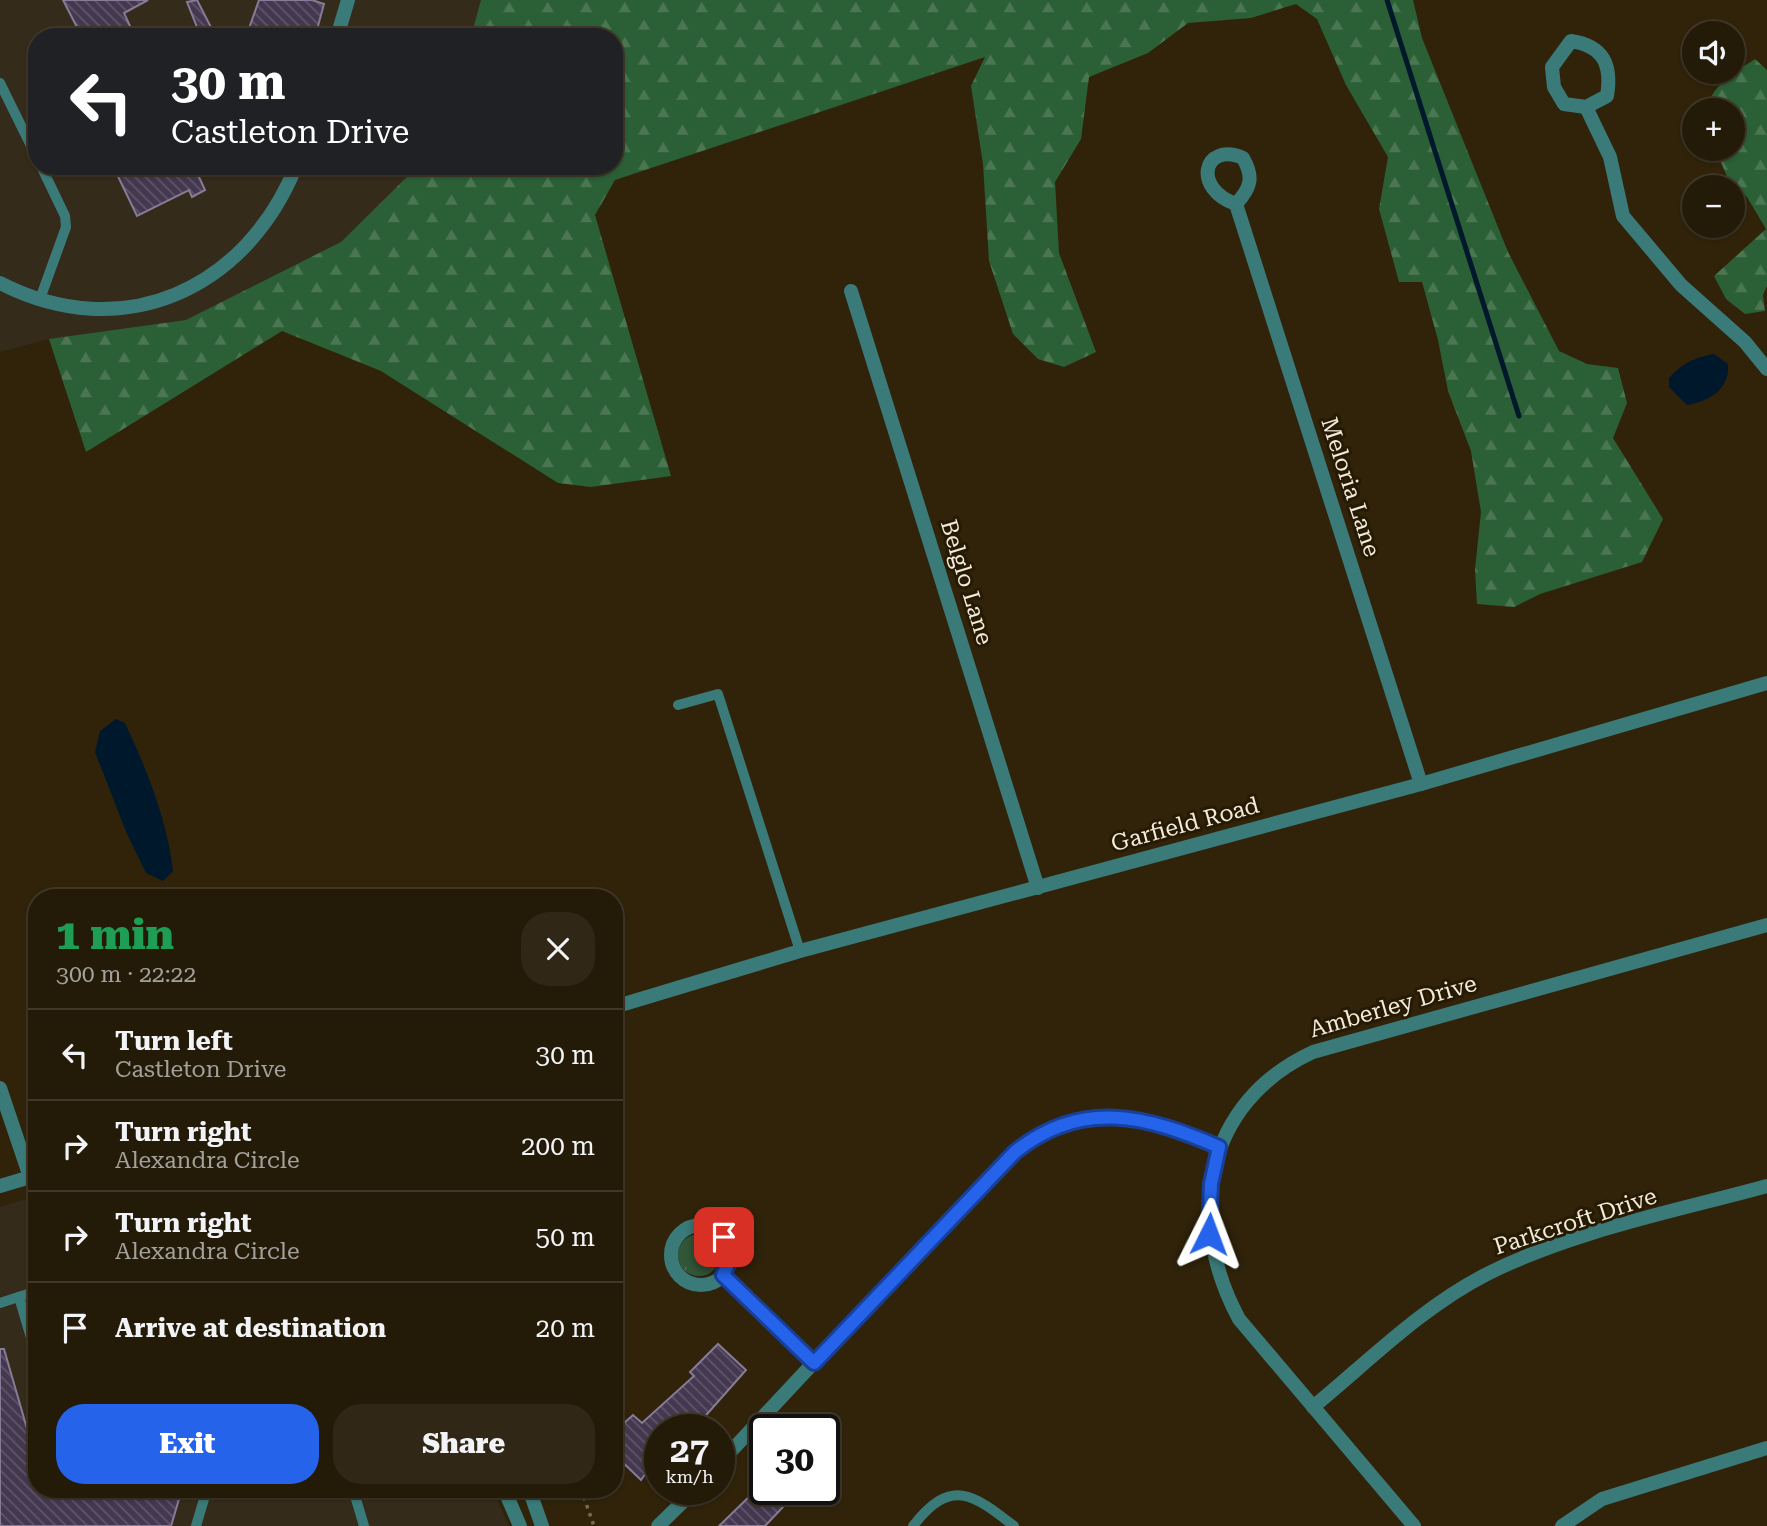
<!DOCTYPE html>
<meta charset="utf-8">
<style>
:root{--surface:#241a08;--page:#302716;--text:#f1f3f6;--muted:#a3a19c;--line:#413829;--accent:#2563eb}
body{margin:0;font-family:"Roboto Serif",serif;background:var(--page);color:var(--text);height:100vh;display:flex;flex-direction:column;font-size:26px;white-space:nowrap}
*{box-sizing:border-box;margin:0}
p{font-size:23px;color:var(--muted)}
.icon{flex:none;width:38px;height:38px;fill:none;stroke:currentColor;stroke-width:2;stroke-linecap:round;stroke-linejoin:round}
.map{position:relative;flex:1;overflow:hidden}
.side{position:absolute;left:28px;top:889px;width:595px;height:609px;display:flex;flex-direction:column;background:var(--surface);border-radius:28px;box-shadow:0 2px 5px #0004,0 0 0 2px var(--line)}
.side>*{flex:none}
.hud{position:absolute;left:28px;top:28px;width:595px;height:147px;border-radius:28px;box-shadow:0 2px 5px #0004,0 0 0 2px var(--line);background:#202124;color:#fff;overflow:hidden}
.buttons{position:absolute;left:1682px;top:21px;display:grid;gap:14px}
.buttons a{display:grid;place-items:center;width:63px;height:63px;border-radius:50%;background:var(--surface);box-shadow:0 2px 5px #0004,0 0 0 2px var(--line);font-size:35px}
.speed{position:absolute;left:644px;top:1414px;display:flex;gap:14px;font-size:35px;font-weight:700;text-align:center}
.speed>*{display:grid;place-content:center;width:91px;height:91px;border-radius:50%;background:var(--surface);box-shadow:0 2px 5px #0004,0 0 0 2px var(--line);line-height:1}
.speed small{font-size:18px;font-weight:400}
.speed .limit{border:4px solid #111;border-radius:10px;background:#fff;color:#111}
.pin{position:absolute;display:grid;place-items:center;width:60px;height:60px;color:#fff;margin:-30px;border-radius:14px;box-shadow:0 4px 10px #0006}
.me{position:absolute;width:77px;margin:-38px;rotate:3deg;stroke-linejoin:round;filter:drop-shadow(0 0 5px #0008)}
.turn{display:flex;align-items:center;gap:24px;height:147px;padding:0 28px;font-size:32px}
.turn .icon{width:91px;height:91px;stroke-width:2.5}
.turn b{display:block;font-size:49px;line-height:60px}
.round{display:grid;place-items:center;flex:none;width:74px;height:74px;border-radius:28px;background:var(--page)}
.headline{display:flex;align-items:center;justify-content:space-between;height:119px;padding:0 28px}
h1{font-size:42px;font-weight:800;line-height:52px;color:#1e9e55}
.cta{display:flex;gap:14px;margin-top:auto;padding:14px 28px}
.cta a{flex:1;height:80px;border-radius:28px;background:var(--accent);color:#fff;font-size:28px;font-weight:800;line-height:80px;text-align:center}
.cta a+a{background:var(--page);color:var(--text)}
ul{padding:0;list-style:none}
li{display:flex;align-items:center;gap:21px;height:91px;padding:0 28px;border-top:2px solid var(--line)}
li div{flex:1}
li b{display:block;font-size:26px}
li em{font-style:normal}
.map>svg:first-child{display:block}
.commercial{fill:#352b1b}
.grass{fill:url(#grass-tufts)}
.forest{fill:url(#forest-firs)}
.water{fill:#00182c}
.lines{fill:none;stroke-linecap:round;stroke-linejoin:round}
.stream{stroke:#00182c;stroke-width:5}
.building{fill:url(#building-back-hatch);stroke:#887b97;stroke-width:2}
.path{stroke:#756a55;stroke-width:3.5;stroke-dasharray:3.5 5;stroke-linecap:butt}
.lane{stroke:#3a7b79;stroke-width:10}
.street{stroke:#3a7b79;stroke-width:14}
.route-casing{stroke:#184099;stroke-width:18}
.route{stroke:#2563eb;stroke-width:12}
.labels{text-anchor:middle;stroke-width:6;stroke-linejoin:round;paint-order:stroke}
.street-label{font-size:23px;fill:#f2ebdc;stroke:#261a02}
</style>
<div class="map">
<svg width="1767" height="1526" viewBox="0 0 1767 1526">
<defs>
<pattern id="grass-tufts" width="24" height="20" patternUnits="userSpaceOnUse" patternTransform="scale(1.75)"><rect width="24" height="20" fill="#315738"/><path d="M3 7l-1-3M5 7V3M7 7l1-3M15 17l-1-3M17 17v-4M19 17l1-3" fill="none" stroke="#4f6f54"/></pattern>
<pattern id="forest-firs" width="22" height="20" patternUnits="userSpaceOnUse" patternTransform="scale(1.75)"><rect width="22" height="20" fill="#2b5f36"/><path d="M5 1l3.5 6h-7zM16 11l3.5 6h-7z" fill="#4a7652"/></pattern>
<pattern id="building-back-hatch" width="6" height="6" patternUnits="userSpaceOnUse" patternTransform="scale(1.75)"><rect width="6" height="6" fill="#443850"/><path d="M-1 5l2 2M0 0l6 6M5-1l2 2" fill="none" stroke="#5f5569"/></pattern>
</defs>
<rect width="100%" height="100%" fill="#30230a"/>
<g class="commercial">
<path d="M0,0H557L569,37H37V166H611L68,398L49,339L0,352Z"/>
<path d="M37,1196V1489H492L509,1526H0V1207Z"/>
</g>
<circle class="grass" cx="699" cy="1255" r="21"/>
<g class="forest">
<path d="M481,0H1413L1422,38L1508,252L1559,351L1587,364L1618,368L1627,403L1613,438L1663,519L1642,562L1540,594L1514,607L1477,604L1475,569L1481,512L1471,451L1448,391L1438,340L1422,282H1399L1379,209L1388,157L1346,85L1317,19L1296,4L1251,18L1188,23L1148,53L1089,77L1081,139L1055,182L1059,253L1096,352L1064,367L1038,359L1013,334L989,261L983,164L971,86L985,57L615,180L595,215L671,476L591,487L558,483L381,371L282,331L86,452L49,339L186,320L341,242L418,166H614V37H471Z"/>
<path d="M1755,59L1767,70V286L1763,295L1765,311L1745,314L1726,299L1714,276L1766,229L1747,197L1730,183L1715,149H1732V110H1708C1708,87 1738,70 1755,59Z"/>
</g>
<g class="water">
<path d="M1714,354L1728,364C1730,389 1710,401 1687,405L1669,387V378C1683,363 1693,358 1714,354Z"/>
<path d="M116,719L125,723C147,770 167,820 173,871L163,881L146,873L127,834L95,752L100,731Z"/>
</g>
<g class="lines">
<path class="stream" d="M1387,0L1519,416"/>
</g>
<g class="building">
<path d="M63,0H148L124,13L135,37H82Z"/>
<path d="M197,0L216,37H201L187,2Z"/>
<path d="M259,0H312L324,4L315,37H246Z"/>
<path d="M113,166H194L205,190L192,197L189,190L137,216Z"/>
<path d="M718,1344L746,1370L693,1430H660V1476L651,1466L641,1480L614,1454V1416L623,1424L633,1415L642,1423L694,1376L690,1372Z"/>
<path d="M0,1349H4L30,1439L37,1441V1489H182L171,1526H0Z"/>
<path d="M757,1489H800L765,1526H719Z"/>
</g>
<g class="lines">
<path class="path" d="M581,1489L594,1526"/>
<g class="lane">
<path d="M0,83L37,158"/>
<path d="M40,299L66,227L65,216L41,166"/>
<path d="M678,705L718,694L800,951"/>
<path d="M19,1297L37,1358"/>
<path d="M0,1303L37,1291"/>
<path d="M353,1489L364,1526"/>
<path d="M196,1526L207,1489"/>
<path d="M913,1526C951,1477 973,1494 1014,1526"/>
</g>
<g class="street">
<path d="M337,37L348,0"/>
<path d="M1571,41C1604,46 1612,65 1607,96L1586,107L1564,104L1554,87L1552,67Z"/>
<path d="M1586,107L1610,157L1623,216L1681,285L1745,342L1767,369"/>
<path d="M1236,204C1192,189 1203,141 1243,158C1254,177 1251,188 1236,204L1421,784"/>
<path d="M0,283C122,346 246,290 296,166"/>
<path d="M851,291L1038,888"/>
<path d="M614,1007L800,951L1421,784L1767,683"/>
<path d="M0,1088L30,1177"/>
<path d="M0,1186L37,1175"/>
<circle cx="701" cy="1255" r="30"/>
<path d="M723,1275L814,1363"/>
<path d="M1313,1407C1369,1361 1422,1307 1487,1274C1572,1231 1676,1211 1767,1186"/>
<path d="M719,1464C792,1386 864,1308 938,1232C975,1194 1009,1145 1061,1126C1117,1106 1167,1125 1219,1147"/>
<path d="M504,1489L520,1526"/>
<path d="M529,1489L542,1526"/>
<path d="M658,1526L696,1489"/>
<path d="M1414,1526L1239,1319C1185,1219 1203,1103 1313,1052L1767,925"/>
<path d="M1562,1526L1602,1499L1767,1448"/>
</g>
</g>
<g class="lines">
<defs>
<path id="route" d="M724,1237L730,1260L723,1275L814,1363L1015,1152C1082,1098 1147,1116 1219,1147L1211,1184L1209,1234"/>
</defs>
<use href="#route" class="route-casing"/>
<use href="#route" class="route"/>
</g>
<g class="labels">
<g class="street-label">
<text transform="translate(1351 487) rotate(72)" y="8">Meloria Lane</text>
<text transform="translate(967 582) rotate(73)" y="8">Belglo Lane</text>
<text transform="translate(1185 824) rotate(-15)" y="8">Garfield Road</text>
<text transform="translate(1393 1006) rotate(-16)" y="8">Amberley Drive</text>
<text transform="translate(1575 1221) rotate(-18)" y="8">Parkcroft Drive</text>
</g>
</g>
</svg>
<div class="buttons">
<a><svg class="icon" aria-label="sound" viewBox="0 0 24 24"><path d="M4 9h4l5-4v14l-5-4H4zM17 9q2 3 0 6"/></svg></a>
<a>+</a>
<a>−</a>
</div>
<div class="speed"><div>27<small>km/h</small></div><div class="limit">30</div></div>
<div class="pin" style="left:724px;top:1237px;background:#d93025"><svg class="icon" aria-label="arrive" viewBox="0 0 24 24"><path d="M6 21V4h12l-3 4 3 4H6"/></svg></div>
<svg class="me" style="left:1209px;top:1234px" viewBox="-20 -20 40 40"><path d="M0-17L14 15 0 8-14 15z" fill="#2563eb" stroke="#fff" stroke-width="4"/></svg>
<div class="hud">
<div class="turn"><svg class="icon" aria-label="left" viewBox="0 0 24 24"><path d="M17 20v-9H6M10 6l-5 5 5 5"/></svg><div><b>30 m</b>Castleton Drive</div></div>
</div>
<section class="side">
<div class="headline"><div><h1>1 min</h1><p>300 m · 22:22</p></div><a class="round"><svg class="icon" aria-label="close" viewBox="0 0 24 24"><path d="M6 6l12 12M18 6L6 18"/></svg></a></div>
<ul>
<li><svg class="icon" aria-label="left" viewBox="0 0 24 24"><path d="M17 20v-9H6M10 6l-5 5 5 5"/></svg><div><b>Turn left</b><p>Castleton Drive</p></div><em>30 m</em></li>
<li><svg class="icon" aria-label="right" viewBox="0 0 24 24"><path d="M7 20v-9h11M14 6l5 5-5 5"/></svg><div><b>Turn right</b><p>Alexandra Circle</p></div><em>200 m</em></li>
<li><svg class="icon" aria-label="right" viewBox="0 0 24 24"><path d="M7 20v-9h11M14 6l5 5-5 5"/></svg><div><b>Turn right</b><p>Alexandra Circle</p></div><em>50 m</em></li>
<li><svg class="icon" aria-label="arrive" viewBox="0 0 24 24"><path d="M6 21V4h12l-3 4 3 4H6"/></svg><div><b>Arrive at destination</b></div><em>20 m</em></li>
</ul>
<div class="cta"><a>Exit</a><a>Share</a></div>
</section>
</div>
